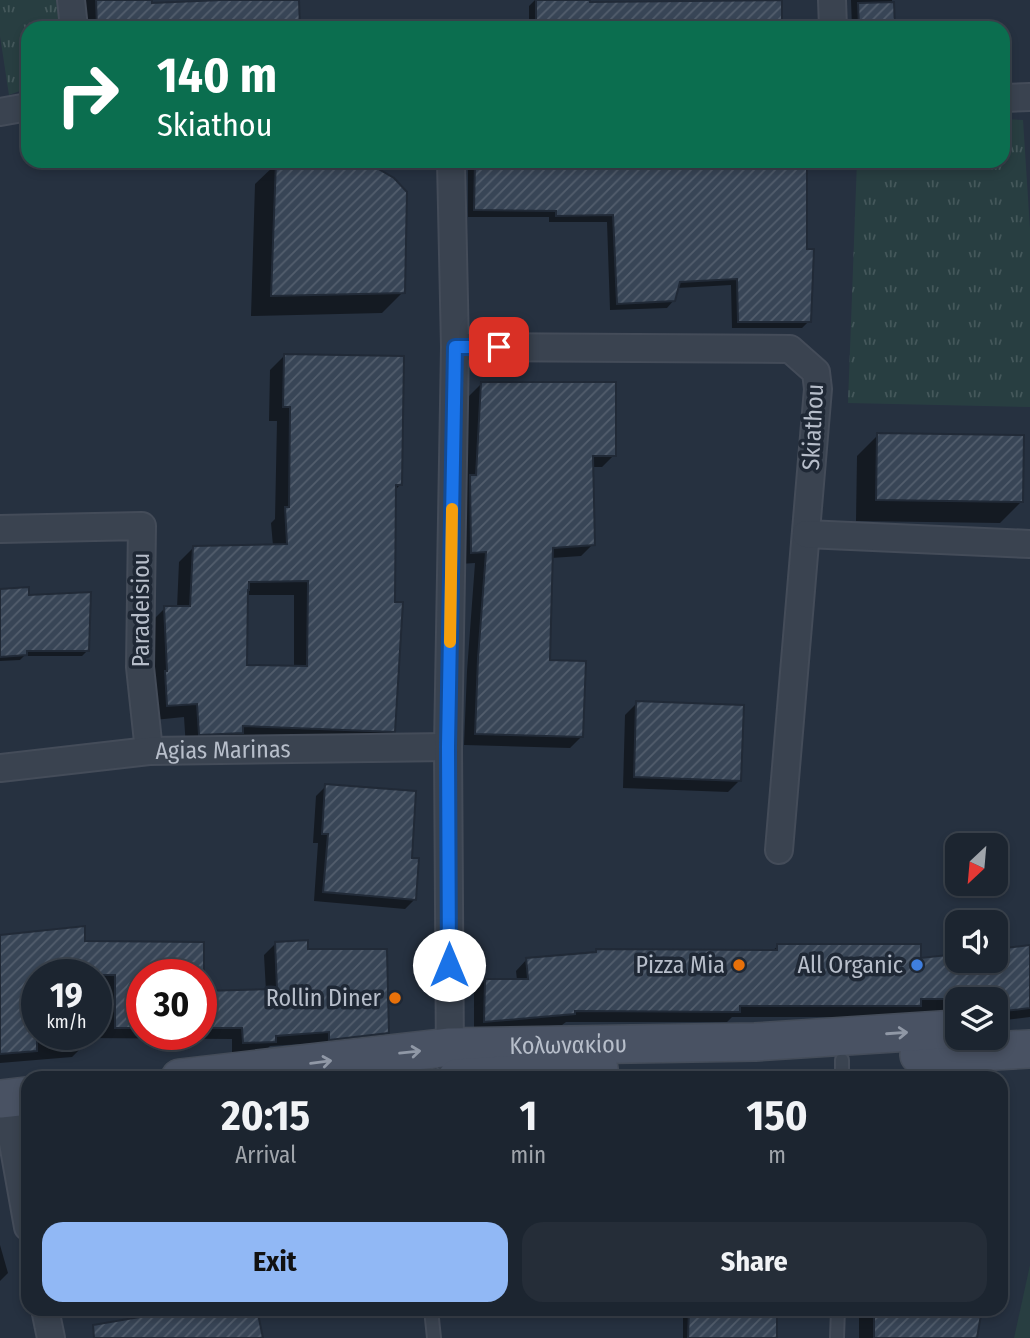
<!DOCTYPE html>
<meta charset="utf-8">
<style>
:root{--surface:#1c2530;--page:#252d38;--text:#f1f3f6;--muted:#a0a5ab;--line:#3a424c;--accent:#91b8f5}
body{margin:0;font-family:"Fira Sans Condensed",sans-serif;background:var(--page);color:var(--text);height:100vh;display:flex;flex-direction:column;font-size:26px;white-space:nowrap}
*{box-sizing:border-box;margin:0}
p{font-size:23px;color:var(--muted)}
.icon{flex:none;width:38px;height:38px;fill:none;stroke:currentColor;stroke-width:2;stroke-linecap:round;stroke-linejoin:round}
.map{position:relative;flex:1;overflow:hidden}
.side{position:absolute;left:21px;top:1071px;width:987px;height:245px;display:flex;flex-direction:column;background:var(--surface);border-radius:21px;box-shadow:0 4px 10px #0003,0 0 0 2px var(--line)}
.side>*{flex:none}
.hud{position:absolute;left:21px;top:21px;width:989px;height:147px;border-radius:21px;box-shadow:0 4px 10px #0003,0 0 0 2px var(--line);background:#0b6e4f;color:#fff;overflow:hidden}
.needle{width:46px;rotate:206deg}
.fabs{position:absolute;left:945px;top:833px;display:grid;gap:14px}
.fabs a{display:grid;place-items:center;width:63px;height:63px;border-radius:14px;background:var(--surface);box-shadow:0 4px 10px #0003,0 0 0 2px var(--line);font-size:35px}
.speed{position:absolute;left:21px;top:959px;display:flex;gap:14px;font-size:35px;font-weight:700;text-align:center}
.speed>*{display:grid;place-content:center;width:91px;height:91px;border-radius:50%;background:var(--surface);box-shadow:0 4px 10px #0003,0 0 0 2px var(--line);line-height:1}
.speed small{font-size:18px;font-weight:400}
.speed .limit{border:10px solid #d22;background:#fff;color:#111}
.pin{position:absolute;display:grid;place-items:center;width:60px;height:60px;color:#fff;margin:-30px;border-radius:14px;box-shadow:0 4px 10px #0006}
.me{position:absolute;width:77px;margin:-38px;rotate:0deg;stroke-linejoin:round;filter:drop-shadow(0 0 5px #0008)}
.turn{display:flex;align-items:center;gap:24px;height:147px;padding:0 21px;font-size:32px}
.turn .icon{width:91px;height:91px;stroke-width:2.5}
.turn b{display:block;font-size:49px;line-height:60px}
.eta{display:flex;justify-content:space-evenly;align-items:center;height:119px;text-align:center}
.eta b{font-size:42px;font-weight:700;line-height:49px}
.button{display:flex;gap:14px;margin-top:auto;padding:14px 21px}
.button a{flex:1;height:80px;border-radius:21px;background:var(--accent);color:#111;font-size:28px;font-weight:700;line-height:80px;text-align:center}
.button a+a{background:var(--page);color:var(--text)}
.map>svg:first-child{display:block}
.green{fill:#283e41}
.park{fill:url(#park-tufts)}
.shadow{fill:#0007;fill-rule:evenodd}
.building{fill:url(#building-hatch);stroke:#212a37;stroke-width:2;fill-rule:evenodd}
.lines{fill:none;stroke-linecap:round;stroke-linejoin:round}
.service-casing{stroke:#444c59;stroke-width:16}
.minor-casing{stroke:#444c59;stroke-width:30}
.secondary-casing{stroke:#444c59;stroke-width:40}
.service{stroke:#3a4350;stroke-width:12}
.minor{stroke:#3a4350;stroke-width:26}
.secondary{stroke:#495263;stroke-width:37}
.oneway{stroke:#9098a6}
.route-casing{stroke:#114b97;stroke-width:18}
.route{stroke:#1a73e8;stroke-width:12}
.slow{stroke:#f59e0b;stroke-width:12}
.food-dot{fill:#e8710a;stroke:#1f2835;stroke-width:2.5}
.shop-dot{fill:#3f7fe0;stroke:#1f2835;stroke-width:2.5}
.labels{text-anchor:middle;stroke-width:7;stroke-linejoin:round;paint-order:stroke}
.street-label{font-size:24px;fill:#b7beca;stroke:#1f2835}
.poi-label{font-size:24px;fill:#b7beca;stroke:#1f2835;text-anchor:end}
</style>
<div class="map">
<svg width="1030" height="1338" viewBox="0 0 1030 1338">
<defs>
<pattern id="park-tufts" width="24" height="20" patternUnits="userSpaceOnUse" patternTransform="scale(1.75)"><rect width="24" height="20" fill="#283e41"/><path d="M3 7l-1-3M5 7V3M7 7l1-3M15 17l-1-3M17 17v-4M19 17l1-3" fill="none" stroke="#45585b"/></pattern>
<pattern id="building-hatch" width="6" height="6" patternUnits="userSpaceOnUse" patternTransform="scale(1.75)"><rect width="6" height="6" fill="#384556"/><path d="M-1 1l2-2M0 6l6-6M5 7l2-2" fill="none" stroke="#535e6d"/></pattern>
</defs>
<rect width="100%" height="100%" fill="#263140"/>
<path class="green" d="M1030,1265V1338H1014Z"/>
<g class="park">
<path d="M0,0H60L63,28H28V88L9,95L0,36Z"/>
<path d="M1003,119L1023,120L1030,229V407L848,403L857,161H1003Z"/>
</g>
<g class="shadow">
<path d="M84,0H150L151,5L213,2V0H297L298,28H85Z"/>
<path d="M535,0H588V4L780,28H529V6Z"/>
<path d="M851,0H892L893,28H852Z"/>
<path d="M468,161H805L806,251L809,321L802,328H732L731,285L677,288L674,300L667,308L610,310L607,222H549V217H468Z"/>
<path d="M277,163L403,292L382,313L251,316L255,184Z"/>
<path d="M284,356L400,485L395,490L394,731L380,745L186,748L184,717L154,720L151,622L165,608H177L179,562L193,548L273,546L271,523L275,519L277,421H269L270,370ZM246,595H294V668L246,666Z"/>
<path d="M481,384L614,455L602,467H591L593,544L581,556L551,558L549,662L581,737L570,748L464,745L467,671L475,563L460,564L469,396Z"/>
<path d="M878,435L1021,502L1000,523L856,521L857,456Z"/>
<path d="M0,590L88,650L82,656H24L20,660L0,661Z"/>
<path d="M637,703L740,780L728,792L623,788L625,715Z"/>
<path d="M326,786L410,859L415,899L405,909L314,901L318,843H313L316,796Z"/>
<path d="M0,936L83,943L202,944V993L266,991L264,955L275,944L307,951L387,1032L376,1043L318,1050V1043L270,1046L263,1053L232,1054V1039L83,1038V1046L72,1057L0,1063ZM37,975H96V1034H37ZM142,975H201V1034H142Z"/>
<path d="M778,946L920,960L957,955V961H996V951L1030,947V1017L996,1021V999H957V1023L948,1017H732L727,1022H566L562,1025L474,1032V992L485,980H517L516,971L527,959L594,954L597,951H772Z"/>
<path d="M1001,1110H1004L1005,1178L1001,1182Z"/>
<path d="M0,1245L8,1273L0,1281Z"/>
<rect x="683" y="1309" width="92" height="29"/>
<path d="M859,1309H981L975,1338H859Z"/>
</g>
<g class="building">
<path d="M96,0H152V3L221,0H299L300,28H97Z"/>
<path d="M536,0H590V2L782,0V28H536Z"/>
<path d="M894,2L895,28H859L858,3Z"/>
<path d="M276,161H349L368,163L394,178L407,192L405,293L271,296Z"/>
<path d="M475,161H807V249H814L811,322H738L737,279L680,282L675,301L617,304L613,215L556,216V211L474,210Z"/>
<path d="M284,354L404,356L402,485H396L395,602H403L395,732L243,726V733L199,735L197,704L167,706L165,671H167L164,606H190L193,546L287,544L285,507H289L290,407H283ZM308,581L307,666L247,665L248,590H249V582Z"/>
<path d="M481,382H616V456H593L595,545L553,548L550,660L586,661L583,737L475,734L478,658L486,552L471,553L470,475H476Z"/>
<path d="M877,433L1024,435L1023,502L876,500Z"/>
<path d="M29,587V595L91,592L89,651H27V655L0,657V589Z"/>
<path d="M636,701L744,705L741,781L634,777Z"/>
<path d="M325,784L416,791L412,858H419L416,900L323,892L328,834H322Z"/>
<path d="M85,926V941L204,942V975H142V1028H115V975H37V1051L0,1054V935Z"/>
<path d="M308,940V949H387L389,1033L329,1040V1032L276,1036V1042L243,1043L242,1028H201V991L277,989L275,942Z"/>
<path d="M777,944H921V958L957,954V961H996V949L1030,945V1008L996,1012V999H921V1006H740V1012L575,1011V1014L484,1022L485,979H528L526,958L596,952V949L777,950Z"/>
<path d="M186,1309H257L263,1338H94L93,1325Z"/>
<path d="M689,1309H777V1338H688Z"/>
<path d="M874,1309H982L977,1338H874Z"/>
</g>
<g class="lines">
<defs>
<g id="service">
<path d="M842,1078V1060"/>
<path d="M431,1309L434,1338"/>
<path d="M837,1338L838,1309"/>
</g>
<g id="minor">
<path d="M71,0L74,28"/>
<path d="M832,0L833,28"/>
<path d="M1003,98L1030,97"/>
<path d="M0,112L28,107"/>
<path d="M455,347L790,349L816,372L818,389L779,850"/>
<path d="M0,529L142,526L140,667L149,751"/>
<path d="M806,534L1030,544"/>
<path id="s1" d="M0,768L149,751L448,747"/>
<path d="M450,1062L448,747L455,347L451,161"/>
<path d="M5,1098L28,1227"/>
<path d="M45,1309L51,1338"/>
</g>
<g id="secondary">
<path d="M919,1055L1030,1049"/>
<path id="s2" d="M180,1078L450,1047L755,1042L957,1029"/>
<path d="M457,1078L599,1069"/>
<path d="M0,1099L28,1096"/>
</g>
</defs>
<use href="#service" class="service-casing"/>
<use href="#minor" class="minor-casing"/>
<use href="#secondary" class="secondary-casing"/>
<use href="#service" class="service"/>
<use href="#minor" class="minor"/>
<use href="#secondary" class="secondary"/>
</g>
<defs><path id="oneway-shaft" d="M-6 0H5M1.5-3L5.5 0L1.5 3" fill="none" stroke-width="1.6" stroke-linecap="round" stroke-linejoin="round" transform="scale(1.75)"/></defs>
<g class="oneway">
<use href="#oneway-shaft" transform="translate(897 1033) rotate(-4)"/>
<use href="#oneway-shaft" transform="translate(410 1052) rotate(-6)"/>
<use href="#oneway-shaft" transform="translate(321 1062) rotate(-7)"/>
</g>
<g class="lines">
<defs>
<path id="route" d="M449,965L448,747L455,347H499"/>
</defs>
<use href="#route" class="route-casing"/>
<use href="#route" class="route"/>
<path class="slow" d="M450,642L452,509"/>
</g>
<g class="food-dot">
<circle cx="739" cy="965" r="7"/>
<circle cx="395" cy="998" r="7"/>
</g>
<circle class="shop-dot" cx="917" cy="965" r="7"/>
<g class="labels">
<g class="street-label">
<text transform="translate(813 427) rotate(-87)" y="8">Skiathou</text>
<text transform="translate(141 610) rotate(-90)" y="8">Paradeisiou</text>
<text dy="8" stroke="none"><textPath href="#s1" startOffset="224">Agias Marinas</textPath></text>
<text dy="8" stroke="none"><textPath href="#s2" startOffset="390">Κολωνακίου</textPath></text>
</g>
<g class="poi-label">
<text x="725" y="973">Pizza Mia</text>
<text x="903" y="973">All Organic</text>
<text x="381" y="1006">Rollin Diner</text>
</g>
</g>
</svg>
<div class="fabs">
<a><svg class="needle" viewBox="-14 -14 28 28"><path d="M0-13l5 13h-10z" fill="#e53935"/><path d="M0 13l5-13h-10z" fill="#a0a5ab"/></svg></a>
<a><svg class="icon" aria-label="sound" viewBox="0 0 24 24"><path d="M4 9h4l5-4v14l-5-4H4zM17 9q2 3 0 6"/></svg></a>
<a><svg class="icon" aria-label="layers" viewBox="0 0 24 24"><path d="M12 4l9 5-9 5-9-5zM3 14l9 5 9-5"/></svg></a>
</div>
<div class="speed"><div>19<small>km/h</small></div><div class="limit">30</div></div>
<div class="pin" style="left:499px;top:347px;background:#d93025"><svg class="icon" aria-label="arrive" viewBox="0 0 24 24"><path d="M6 21V4h12l-3 4 3 4H6"/></svg></div>
<svg class="me" style="left:449px;top:965px" viewBox="-20 -20 40 40"><circle r="19" fill="#fff"/><path d="M0-13L10 11 0 6-10 11z" fill="#1a73e8"/></svg>
<div class="hud">
<div class="turn"><svg class="icon" aria-label="right" viewBox="0 0 24 24"><path d="M7 20v-9h11M14 6l5 5-5 5"/></svg><div><b>140 m</b>Skiathou</div></div>
</div>
<section class="side">
<div class="eta">
<div><b>20:15</b><p>Arrival</p></div>
<div><b>1</b><p>min</p></div>
<div><b>150</b><p>m</p></div>
</div>
<div class="button"><a>Exit</a><a>Share</a></div>
</section>
</div>
